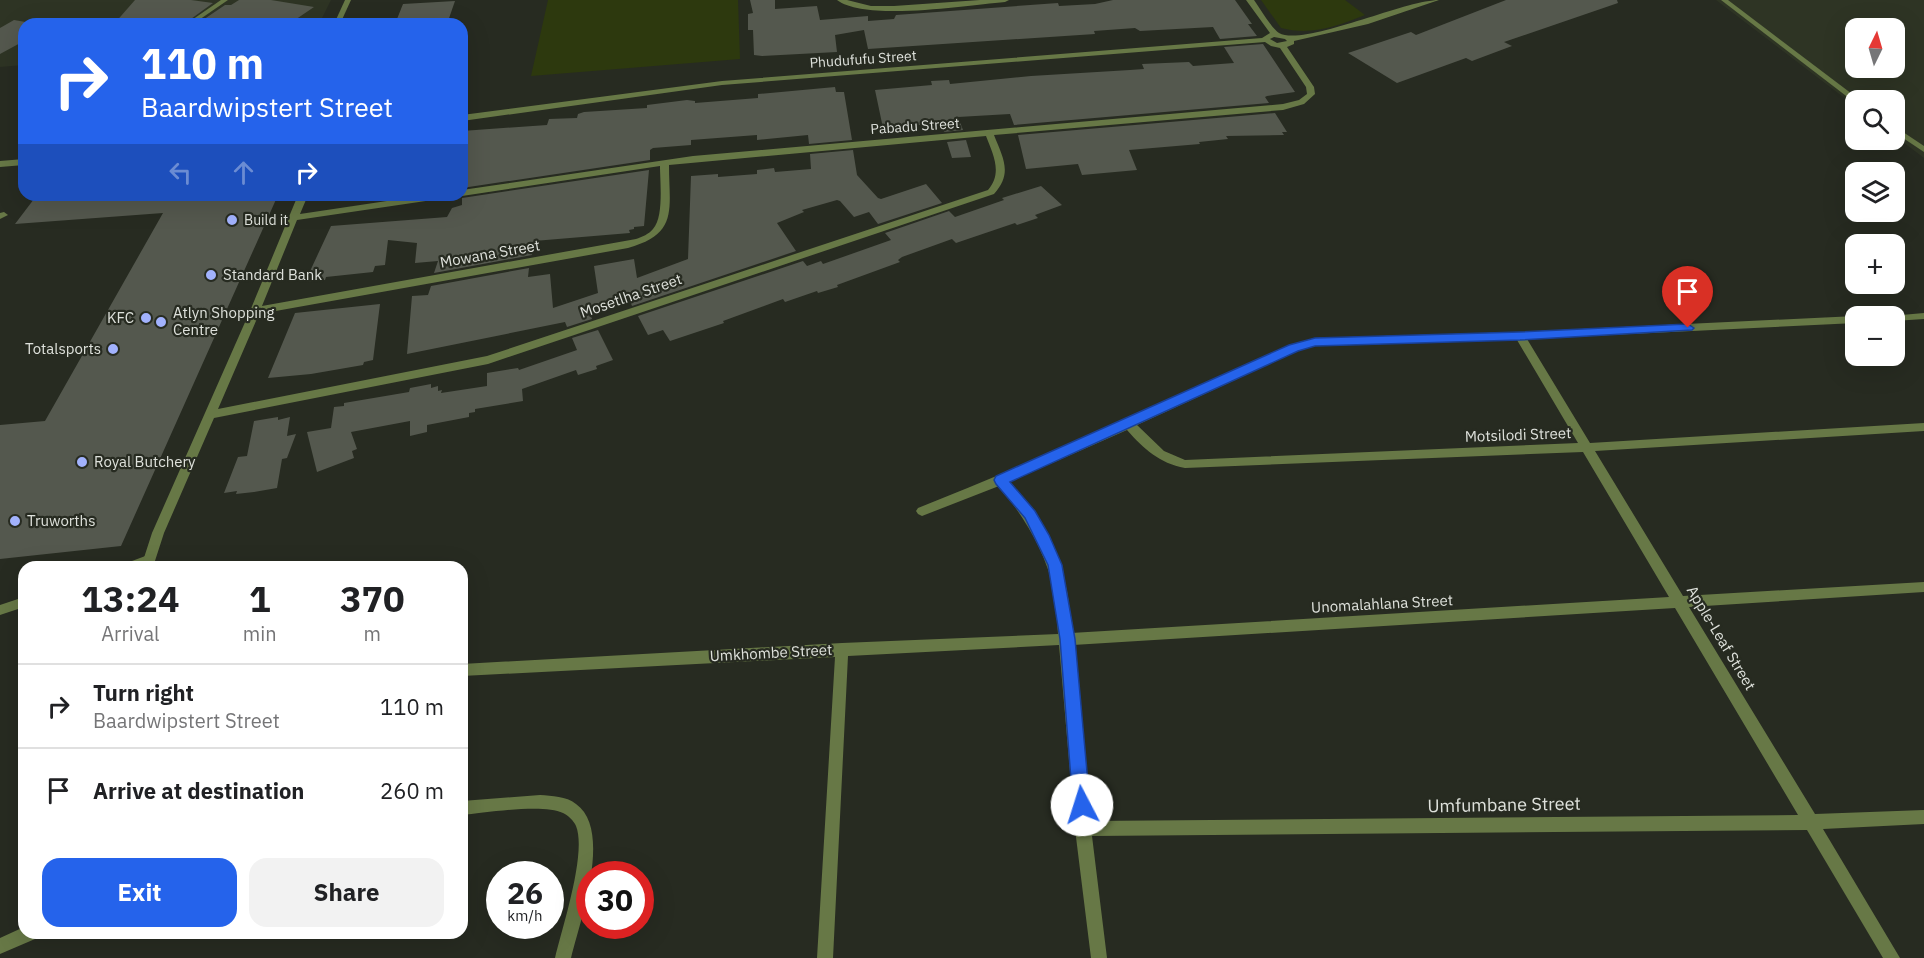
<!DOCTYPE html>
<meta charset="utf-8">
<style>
:root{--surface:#fff;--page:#f2f2f2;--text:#202124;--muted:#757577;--line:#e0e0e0;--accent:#2563eb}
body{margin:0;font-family:"IBM Plex Sans",sans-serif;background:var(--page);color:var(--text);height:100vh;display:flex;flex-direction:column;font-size:22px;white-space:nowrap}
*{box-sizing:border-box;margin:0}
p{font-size:20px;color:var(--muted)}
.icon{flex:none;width:33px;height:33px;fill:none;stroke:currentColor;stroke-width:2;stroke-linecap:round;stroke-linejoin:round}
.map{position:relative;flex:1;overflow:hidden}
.details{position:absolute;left:18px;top:561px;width:450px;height:378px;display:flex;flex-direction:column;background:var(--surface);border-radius:18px;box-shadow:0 6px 24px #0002}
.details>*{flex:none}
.banner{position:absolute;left:18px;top:18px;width:450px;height:183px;border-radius:18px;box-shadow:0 6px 24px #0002;background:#2563eb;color:#fff;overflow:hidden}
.needle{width:39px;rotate:5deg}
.fabs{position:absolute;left:1845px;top:18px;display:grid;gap:12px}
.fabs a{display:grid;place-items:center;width:60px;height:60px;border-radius:12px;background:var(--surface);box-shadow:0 6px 24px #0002;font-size:30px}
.speed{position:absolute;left:486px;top:861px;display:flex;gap:12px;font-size:30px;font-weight:700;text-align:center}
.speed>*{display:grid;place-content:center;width:78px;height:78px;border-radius:50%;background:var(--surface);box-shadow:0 6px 24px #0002;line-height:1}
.speed small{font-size:15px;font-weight:400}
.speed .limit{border:9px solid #d22;background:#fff;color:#111}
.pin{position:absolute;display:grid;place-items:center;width:51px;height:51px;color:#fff;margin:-62px -26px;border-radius:50% 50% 50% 0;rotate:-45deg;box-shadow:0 0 6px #0007}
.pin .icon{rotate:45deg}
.me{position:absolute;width:66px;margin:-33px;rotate:355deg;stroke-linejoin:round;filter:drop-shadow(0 0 4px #0008)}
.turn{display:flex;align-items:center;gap:21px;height:126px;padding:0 24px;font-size:27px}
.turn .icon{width:78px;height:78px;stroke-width:2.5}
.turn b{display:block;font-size:42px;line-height:51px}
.lanes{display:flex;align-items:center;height:57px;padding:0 24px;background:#0003;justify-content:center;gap:30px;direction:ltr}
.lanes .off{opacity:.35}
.eta{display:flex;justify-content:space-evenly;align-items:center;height:102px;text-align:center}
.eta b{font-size:36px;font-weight:800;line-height:42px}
.primary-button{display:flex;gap:12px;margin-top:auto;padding:12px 24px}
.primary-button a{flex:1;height:69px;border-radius:18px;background:var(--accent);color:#fff;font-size:24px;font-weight:800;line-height:69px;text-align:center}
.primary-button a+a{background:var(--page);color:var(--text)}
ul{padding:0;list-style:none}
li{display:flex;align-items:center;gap:18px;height:84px;padding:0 24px;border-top:2px solid var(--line)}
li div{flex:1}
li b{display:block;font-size:22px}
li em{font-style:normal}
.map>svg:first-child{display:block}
.built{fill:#2e3424;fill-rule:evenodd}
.green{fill:#2d390e}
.building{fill:#54584e}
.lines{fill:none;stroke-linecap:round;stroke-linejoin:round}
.lane{fill:#677846;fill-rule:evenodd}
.street{fill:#677846;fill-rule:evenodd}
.route{fill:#2563eb;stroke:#184099;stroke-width:1.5}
.poi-dot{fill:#a2b2fd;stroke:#272b21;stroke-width:2}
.labels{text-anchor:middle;stroke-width:4.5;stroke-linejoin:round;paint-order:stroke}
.far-street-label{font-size:14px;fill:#dee1db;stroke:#272b21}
.far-poi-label{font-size:14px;fill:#dee1db;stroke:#272b21;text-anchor:start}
.street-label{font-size:15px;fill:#dee1db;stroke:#272b21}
.poi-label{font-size:15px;fill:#dee1db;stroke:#272b21;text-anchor:start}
.near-street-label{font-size:18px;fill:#dee1db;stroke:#272b21}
</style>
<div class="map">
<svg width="1924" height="958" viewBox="0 0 1924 958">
<rect width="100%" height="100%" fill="#272b21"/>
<g class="built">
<path d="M0,0H331L319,24H24V65L0,67Z"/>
<path d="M1716,0H1924V158L1895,136L1894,100H1856L1855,106ZM1856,28H1894V68H1856Z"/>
</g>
<g class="green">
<path d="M548,0H738L740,59L531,76Z"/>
<path d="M1261,0H1345L1365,15C1337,26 1312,36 1281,28Z"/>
</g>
<g class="building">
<path d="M135,0H191L213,3L184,24H114Z"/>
<path d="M239,0H271L314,7L289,24H197L225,5H231Z"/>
<path d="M750,0H775V9L817,6L820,20L868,16V21L894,19L896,15L1058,3L1059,6L1095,4L1113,0H1235L1252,24H1248L1257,36L1220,39L1213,27L1140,31L1135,28L1094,31L1095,34L868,49L864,30L835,35L837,52L762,56L754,55L753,30H748V14L753,13Z"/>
<path d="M1506,0H1617L1618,3L1504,42L1512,46L1472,61L1466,58L1397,83L1348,53L1411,32L1416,35Z"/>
<path d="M455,1L447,24H395L403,4Z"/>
<path d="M14,20L37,24H24V41L0,54V28Z"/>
<path d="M1263,44L1295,92L1267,96L1265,97L1269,103L1014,125L1010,114L958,117L963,130L944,132L942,123L883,128L875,90L932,85L931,81L949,80L950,84L1031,76L1130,70L1144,69L1142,64L1165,63L1189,62L1193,66L1234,63L1224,47Z"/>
<path d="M835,87L836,92H844L852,140L809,144L808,135L757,140V135L691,140V145L653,148L650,150V160L462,188V131L547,125L549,119L577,118L578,114L584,112L647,108V105L687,100L695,101V103L758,98V94Z"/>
<path d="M1275,113L1287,132H1282L1284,135L1226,136L1228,139L1199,142L1200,144L1129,150L1137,170L1082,175L1078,164L1026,169L1018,135Z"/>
<path d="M966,140L971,157L952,158L947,142Z"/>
<path d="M853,150L857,175L878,198L881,199L926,184L942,203L878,224L869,212L854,217L840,201L837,200L802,210L804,212L777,223L796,251L632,306L630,301L590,314L592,319L567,327L565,322L407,354L412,296L428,295L431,286L529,268L528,277L550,274L553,308L598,293L594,266L634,259L637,278L688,259L691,176L718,174V177L757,174V170L774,168L775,172L811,169L810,154Z"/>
<path d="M649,170L644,226L634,227V229L629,230L630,233L534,241L532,255L434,273L438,261L415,263L417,243L388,240L385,265L375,266L373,272L326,277L325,280L305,282L331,226L447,217L452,208L462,205V198Z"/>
<path d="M1041,186L1062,205L1035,215L1038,218L1017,225L1015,223L956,243L952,239L902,257L898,260L900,262L837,285L838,287L818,293L817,291L785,302L783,299L723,321L724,323L670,341L663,330L648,335L638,316L803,261L807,266L821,261L823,264L891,240L885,233L949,211L955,217L1004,200L1002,198Z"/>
<path d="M37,195H278L121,546L0,559V425L45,421L163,213L15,224Z"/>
<path d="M380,304L373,360L364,362L363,365L311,374L268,378L295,313Z"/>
<path d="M598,330L613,360L596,366L597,369L578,375L576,370L522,389L523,401L475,409V412L469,413V417L427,425V432L410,436V421L351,432L357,449L352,451L354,458L317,472L307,432L331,428L334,407L344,406V403L409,392L410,388L431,384V388L438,386V391L442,390L441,393L487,386V373L518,368L519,370L577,350L572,338Z"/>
<path d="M278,417V420L290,417L287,436L296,434L287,458L282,459L277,488L254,492L236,494L237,491L224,493L238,457L247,456L254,421Z"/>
</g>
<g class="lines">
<g class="lane">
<path d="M221,0H228L193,24H186Z"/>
<path d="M345,0H351L340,24H334Z"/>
<path d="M1721,0H1728L1860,100L1854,102Z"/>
<path d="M1894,126L1924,146V152L1894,132Z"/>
<path d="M4,212L8,215L0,219V213Z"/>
<path d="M148,555L152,557L154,560L152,563L141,567H122L124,564Z"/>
<path d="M24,597V607L0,615V605Z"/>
</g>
<g class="street">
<path d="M837,0H847L871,6H894L980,0H1009L1005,2C967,5 867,22 837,0Z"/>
<path d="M1246,0H1254C1259,7 1272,29 1279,33C1304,47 1404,0 1439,0L1368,24L1294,41V44L1287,47L1314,87L1315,94L1304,104L1283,110L994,135C1003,158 1013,173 994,194L488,364L214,418L164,533L153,567H141L152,533L250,311L298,195H308L300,214L427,195H451L446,198L297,220L262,306L636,239C642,237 649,234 653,229C664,217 660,182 660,166L462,196L459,195H462V190L693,156L1283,104L1299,100L1307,94L1306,87L1280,48L1271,46L1265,42L722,85L462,121V115L722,81L1262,38L1270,33ZM1274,37L1285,39L1287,41L1277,43L1270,39ZM986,136C993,154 1003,173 988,190L487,356L218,409L259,314L628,248C679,234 669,209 669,165Z"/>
<path d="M24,159V165L0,167V161Z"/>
<path d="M1924,313V319L1894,321V316H1890Z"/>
<path d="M1856,316H1860H1856V323L1527,339L1590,443L1924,423V431L1595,451L1683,596L1924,582V592L1689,607L1815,814L1924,810V824L1823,829L1900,958H1883L1807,830L1092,836L1107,958H1091L1075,829L1059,645L848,656L833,958H817L835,657L462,676V664L842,643L1058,634C1057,620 1057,605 1054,592C1046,551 1024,517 999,486L922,516L918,514L916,511L918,508C1044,458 1167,402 1290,345L1315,338L1520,332ZM1517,340L1578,443L1185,460L1164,451L1137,425L1298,351L1315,346ZM1127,430C1144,449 1159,463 1185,468L1583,452L1669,597L1071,633C1070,619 1070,605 1067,591C1058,550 1036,514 1009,482ZM1675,608L1798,815L1090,821L1073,645Z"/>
<path d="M540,795C552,796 566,796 576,804C613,830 580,921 571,958H555C562,928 587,853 576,826C574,821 568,815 563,813C543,803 485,813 462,815V801Z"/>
<path d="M24,927V933H37L35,939L0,954V938Z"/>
</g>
</g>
<path class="route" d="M1688,324L1694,328L1692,330L1520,340L1315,346L1298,351L1010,482L1035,511L1049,535L1062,565L1075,639L1090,805L1088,811L1082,814L1075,811L1073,805L1060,639L1048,565L1025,518L996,484L994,480L996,476L1289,345L1315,338L1520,332Z"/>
<g class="poi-dot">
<circle cx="232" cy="220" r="6"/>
<circle cx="211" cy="275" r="6"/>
<circle cx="146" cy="318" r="6"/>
<circle cx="161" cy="322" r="6"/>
<circle cx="113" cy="349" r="6"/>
<circle cx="82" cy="462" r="6"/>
<circle cx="15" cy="521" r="6"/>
</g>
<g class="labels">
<g class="far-street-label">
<text transform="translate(863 59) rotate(-4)" y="5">Phudufufu Street</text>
<text transform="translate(915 126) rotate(-4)" y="5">Pabadu Street</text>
</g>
<g class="far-poi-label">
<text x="244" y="225">Build it</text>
</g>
<g class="street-label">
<text transform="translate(490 254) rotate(-10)" y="5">Mowana Street</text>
<text transform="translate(631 296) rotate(-19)" y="5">Mosetlha Street</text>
<text transform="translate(1518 435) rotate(-2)" y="5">Motsilodi Street</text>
<text transform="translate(1382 604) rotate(-3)" y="5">Unomalahlana Street</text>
<text transform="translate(1721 638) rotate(59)" y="5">Apple-Leaf Street</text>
<text transform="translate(771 653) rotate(-3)" y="5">Umkhombe Street</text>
</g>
<g class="poi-label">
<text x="223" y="280">Standard Bank</text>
<text x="173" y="318">Atlyn Shopping<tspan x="173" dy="17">Centre</tspan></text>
<text x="134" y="323" text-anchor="end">KFC</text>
<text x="101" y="354" text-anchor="end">Totalsports</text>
<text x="94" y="467">Royal Butchery</text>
<text x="27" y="526">Truworths</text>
</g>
<g class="near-street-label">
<text transform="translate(1504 805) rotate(-1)" y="6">Umfumbane Street</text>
</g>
</g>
</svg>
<div class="fabs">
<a><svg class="needle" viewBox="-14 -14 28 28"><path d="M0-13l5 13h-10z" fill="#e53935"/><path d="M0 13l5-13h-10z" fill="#757577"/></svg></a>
<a><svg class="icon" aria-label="search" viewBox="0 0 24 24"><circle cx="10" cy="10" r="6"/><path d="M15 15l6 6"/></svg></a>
<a><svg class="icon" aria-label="layers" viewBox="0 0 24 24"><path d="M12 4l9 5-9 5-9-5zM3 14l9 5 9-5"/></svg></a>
<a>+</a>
<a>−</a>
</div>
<div class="speed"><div>26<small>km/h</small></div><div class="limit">30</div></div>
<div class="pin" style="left:1688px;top:328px;background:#d93025"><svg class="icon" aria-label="arrive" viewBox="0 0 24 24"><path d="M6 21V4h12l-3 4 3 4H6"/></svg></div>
<svg class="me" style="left:1082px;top:805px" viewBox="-20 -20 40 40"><circle r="19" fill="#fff"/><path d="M0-13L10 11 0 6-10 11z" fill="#2563eb"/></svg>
<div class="banner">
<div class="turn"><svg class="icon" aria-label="right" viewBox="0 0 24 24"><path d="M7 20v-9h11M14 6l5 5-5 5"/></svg><div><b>110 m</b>Baardwipstert Street</div></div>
<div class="lanes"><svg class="icon off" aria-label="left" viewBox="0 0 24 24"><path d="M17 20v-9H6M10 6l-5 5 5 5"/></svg><svg class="icon off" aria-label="ahead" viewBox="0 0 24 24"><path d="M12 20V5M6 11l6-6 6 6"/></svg><svg class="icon" aria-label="right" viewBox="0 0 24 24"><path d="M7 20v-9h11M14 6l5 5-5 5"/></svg></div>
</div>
<section class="details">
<div class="eta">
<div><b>13:24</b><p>Arrival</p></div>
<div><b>1</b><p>min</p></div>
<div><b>370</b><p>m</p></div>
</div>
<ul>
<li><svg class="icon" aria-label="right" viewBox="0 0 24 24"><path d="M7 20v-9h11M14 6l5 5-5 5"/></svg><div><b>Turn right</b><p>Baardwipstert Street</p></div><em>110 m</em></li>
<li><svg class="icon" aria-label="arrive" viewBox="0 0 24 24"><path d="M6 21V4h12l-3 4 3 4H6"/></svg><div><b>Arrive at destination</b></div><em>260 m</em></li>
</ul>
<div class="primary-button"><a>Exit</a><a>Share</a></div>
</section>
</div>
